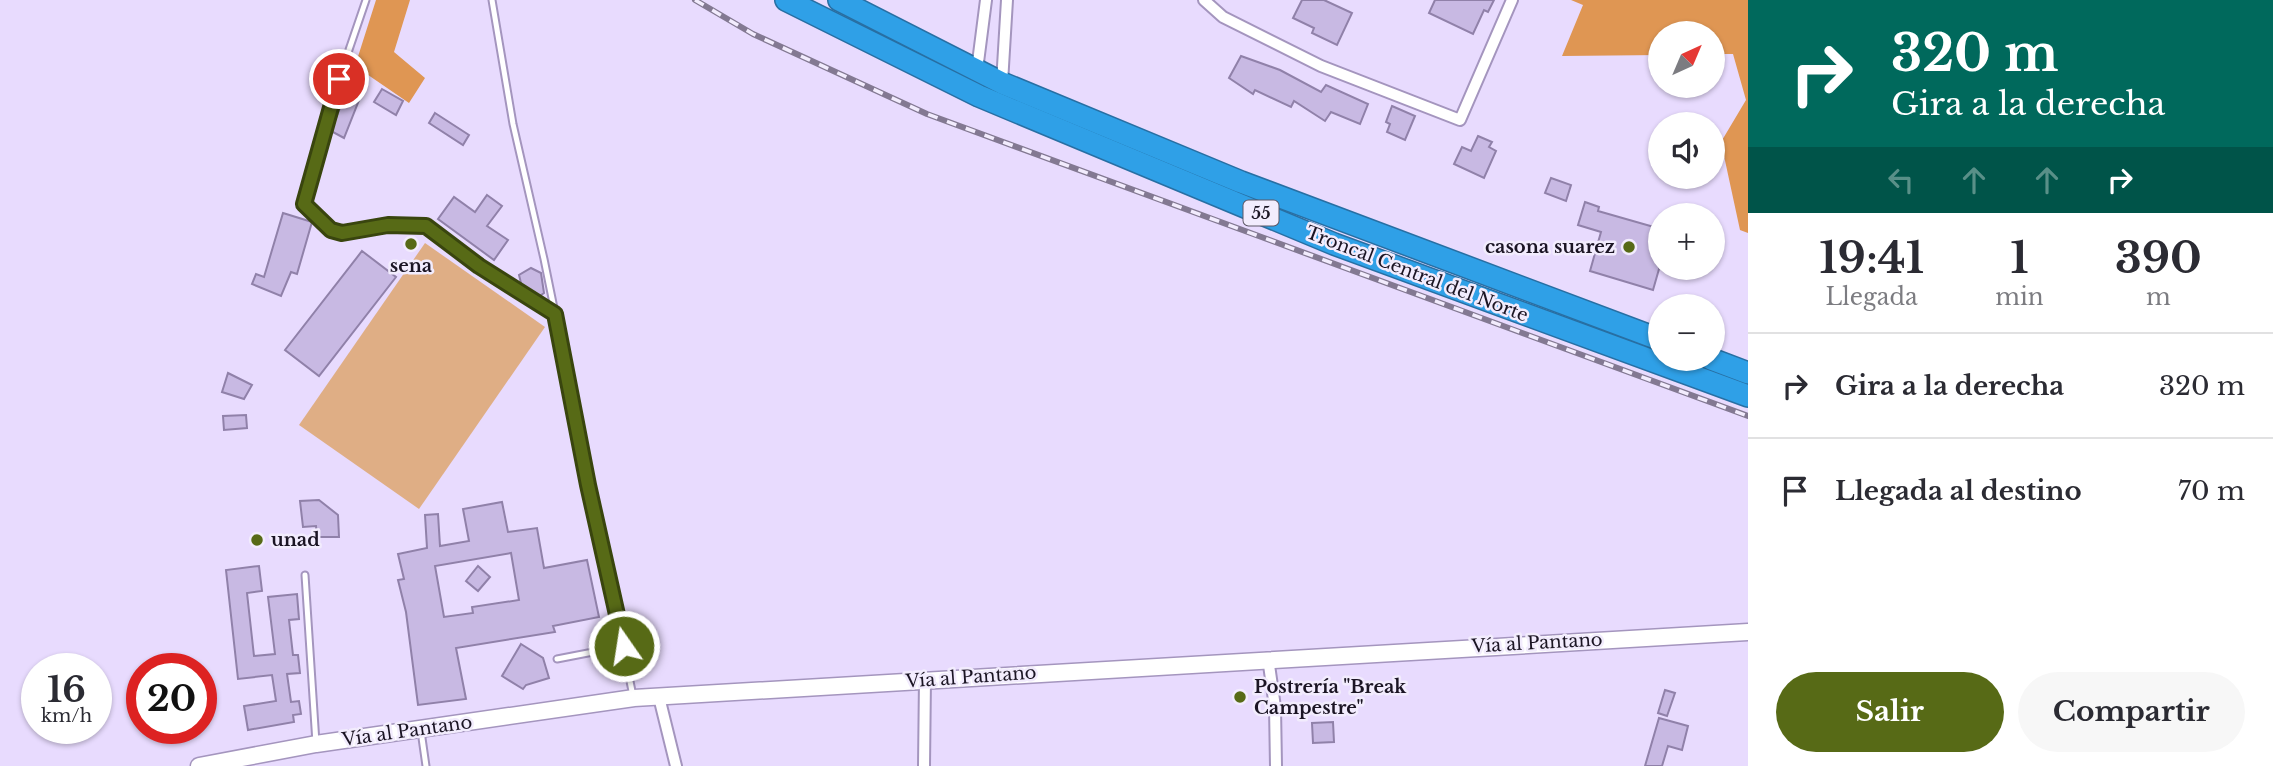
<!DOCTYPE html>
<html lang="es">
<meta charset="utf-8">
<style>
:root{--surface:#fff;--page:#f7f7f7;--text:#2b2b33;--muted:#7c7c81;--line:#e1e1e2;--accent:#576a16}
body{margin:0;font-family:"Libre Baskerville",serif;background:var(--page);color:var(--text);height:100vh;display:flex;flex-direction:column;font-size:26px;white-space:nowrap}
*{box-sizing:border-box;margin:0}
p{font-size:23px;color:var(--muted)}
.icon{flex:none;width:38px;height:38px;fill:none;stroke:currentColor;stroke-width:2;stroke-linecap:round;stroke-linejoin:round}
.map{position:relative;flex:1;overflow:hidden}
.sheet{display:flex;flex-direction:column;background:var(--surface);width:525px}
.sheet>*{flex:none}
.top-card{background:#00695c;color:#fff;overflow:hidden}
.needle{width:46px;rotate:44deg}
.controls{position:absolute;left:1648px;top:21px;display:grid;gap:14px}
.controls a{display:grid;place-items:center;width:77px;height:77px;border-radius:50%;background:var(--surface);box-shadow:0 2px 5px #0004;font-size:35px}
.speed{position:absolute;left:21px;top:653px;display:flex;gap:14px;font-size:35px;font-weight:700;text-align:center}
.speed>*{display:grid;place-content:center;width:91px;height:91px;border-radius:50%;background:var(--surface);box-shadow:0 2px 5px #0004;line-height:1}
.speed small{font-size:18px;font-weight:400}
.speed .limit{border:10px solid #d22;background:#fff;color:#111}
.pin{position:absolute;display:grid;place-items:center;width:60px;height:60px;color:#fff;margin:-30px;border:4px solid #fff;border-radius:50%;box-shadow:0 2px 7px #0007}
.me{position:absolute;width:77px;margin:-38px;rotate:347deg;stroke-linejoin:round;filter:drop-shadow(0 0 5px #0008)}
.turn{display:flex;align-items:center;gap:24px;height:147px;padding:0 28px;font-size:32px}
.turn .icon{width:91px;height:91px;stroke-width:2.5}
.turn b{display:block;font-size:49px;line-height:60px}
.lanes{display:flex;align-items:center;height:66px;padding:0 28px;background:#0003;justify-content:center;gap:35px;direction:ltr}
.lanes .off{opacity:.35}
.eta{display:flex;justify-content:space-evenly;align-items:center;height:119px;text-align:center}
.eta b{font-size:42px;font-weight:700;line-height:49px}
.button{display:flex;gap:14px;margin-top:auto;padding:14px 28px}
.button a{flex:1;height:80px;border-radius:42px;background:var(--accent);color:#fff;font-size:28px;font-weight:700;line-height:80px;text-align:center}
.button a+a{background:var(--page);color:var(--text)}
ul{padding:0;list-style:none}
li{display:flex;align-items:center;gap:21px;height:105px;padding:0 28px;border-top:2px solid var(--line)}
li div{flex:1}
li b{display:block;font-size:26px}
li em{font-style:normal}
main{display:flex;flex:1;min-height:0}
.map>svg:first-child{display:block}
.green{fill:#dfae85}
.forest{fill:#df9653}
.building{fill:#c8b9e3;stroke:#9081a9;stroke-width:2;fill-rule:evenodd}
.lines{fill:none;stroke-linecap:round;stroke-linejoin:round}
.lane-casing{stroke:#a495be;stroke-width:9}
.street-casing{stroke:#a495be;stroke-width:14}
.secondary-casing{stroke:#a495be;stroke-width:19}
.highway-casing{stroke:#286fa3;stroke-width:24}
.lane{stroke:#fff;stroke-width:5}
.street{stroke:#fff;stroke-width:10}
.secondary{stroke:#fff;stroke-width:16}
.highway{stroke:#2fa0e7;stroke-width:21}
.rail-casing{stroke:#837992;stroke-width:6}
.rail{stroke:#f2ecfd;stroke-width:3.5;stroke-dasharray:10;stroke-linecap:butt}
.route-casing{stroke:#39450e;stroke-width:18}
.route{stroke:#576a16;stroke-width:12}
.poi-dot{fill:#576a16;stroke:#f2ecfd;stroke-width:2.5}
.labels{text-anchor:middle;stroke-width:5;stroke-linejoin:round;paint-order:stroke}
.shield{fill:#f2ecfd;stroke:#5c5665;stroke-width:2}
.shield-label{font-size:16px;font-weight:bold;fill:#1b1524}
.poi-label{font-size:18px;font-weight:bold;fill:#1b1524;stroke:#f2ecfd;text-anchor:start}
.street-label{font-size:18px;fill:#1b1524;stroke:#f2ecfd}
</style>
<main>
<div class="map">
<svg width="1748" height="766" viewBox="0 0 1748 766">
<rect width="100%" height="100%" fill="#e8dbfe"/>
<path class="green" d="M425,243L545,327L419,509L299,425Z"/>
<g class="forest">
<path d="M376,0H410L394,52L425,78L409,103L355,66Z"/>
<path d="M1571,0H1748V233L1740,230L1721,142L1746,100L1733,54H1713V33H1661V55L1562,56L1583,5Z"/>
</g>
<g class="building">
<path d="M1302,0H1324L1352,13L1337,45L1312,33L1314,28L1293,18Z"/>
<path d="M1435,0H1494L1488,12L1484,10L1473,34L1429,13Z"/>
<path d="M1241,56L1280,70L1321,92L1326,85L1368,104L1360,124L1331,112L1325,121L1294,101L1291,107L1255,90L1253,94L1229,78Z"/>
<path d="M382,89L403,101L396,115L374,102Z"/>
<path d="M347,90L361,95L344,138L331,131Z"/>
<path d="M1392,106L1415,116L1405,140L1387,132L1390,124L1386,122Z"/>
<path d="M435,113L469,135L463,145L429,123Z"/>
<path d="M1478,136L1492,142L1489,147L1496,151L1484,178L1454,164L1462,147L1471,151Z"/>
<path d="M1551,178L1571,185L1566,201L1545,193Z"/>
<path d="M487,195L502,206L487,226L508,240L494,260L438,219L454,197L475,212Z"/>
<path d="M1585,202L1599,207L1598,211L1661,229V262L1653,290L1590,271L1601,232L1578,225Z"/>
<path d="M283,213L312,222L297,274L291,272L281,296L252,284L256,274L264,277Z"/>
<path d="M362,251L396,277L319,376L285,350Z"/>
<path d="M531,268L541,273L544,293L538,297L522,287L519,275Z"/>
<path d="M228,373L252,385L244,399L222,392Z"/>
<path d="M246,415L247,428L224,430L223,416Z"/>
<path d="M319,500L338,515L339,537H317L316,526L303,527L300,501Z"/>
<path d="M502,502L508,532L537,528L544,568L587,560L599,617L553,626L555,632L456,648L466,699L418,705L406,612L398,580L404,579L398,554L427,548L425,515L438,514L440,546L469,541L463,509ZM511,553L519,600L472,607L473,613L444,617L435,566Z"/>
<path d="M259,566L262,591L247,593L254,656L275,654L268,597L297,594L299,619L289,620L293,655H298L300,673L287,674L291,702L299,701L301,714L293,715L294,722L248,730L244,706L276,701L272,675L238,679L226,570Z"/>
<path d="M478,566L490,577L478,591L466,581Z"/>
<path d="M521,644L543,658L549,678L526,685L523,689L502,676Z"/>
<path d="M1665,690L1675,693L1667,716L1658,713Z"/>
<path d="M1659,718L1688,726L1682,750L1668,746L1662,766H1645Z"/>
<path d="M1333,722L1334,742L1313,743L1312,723Z"/>
</g>
<g class="lines">
<defs>
<g id="lane">
<path d="M366,0L339,79L304,204L331,230L342,233L388,225L426,226L479,266L555,314"/>
<path d="M492,0L513,124L544,259L633,696"/>
<path d="M305,575L316,743"/>
<path d="M557,659L624,646"/>
<path d="M421,731L426,766"/>
</g>
<g id="street">
<path d="M1204,0L1223,17L1321,66L1460,120L1512,0"/>
<path d="M977,70L986,0"/>
<path d="M1002,83L1007,0"/>
<path d="M1268,658L1275,707L1276,766"/>
<path d="M659,697L676,766"/>
<path d="M924,766L925,679"/>
</g>
<path id="secondary" d="M199,766L316,744L634,698L1748,632"/>
<g id="highway">
<path d="M786,0L979,96L1334,244L1748,396"/>
<path d="M839,0L1002,83L1241,182L1661,340"/>
<path d="M1711,359L1748,373"/>
</g>
</defs>
<use href="#lane" class="lane-casing"/>
<use href="#street" class="street-casing"/>
<use href="#secondary" class="secondary-casing"/>
<use href="#highway" class="highway-casing"/>
<use href="#lane" class="lane"/>
<use href="#street" class="street"/>
<use href="#secondary" class="secondary"/>
<use href="#highway" class="highway"/>
<defs>
<path id="rail" d="M695,0L753,34L927,114L1748,416"/>
</defs>
<use href="#rail" class="rail-casing"/>
<use href="#rail" class="rail"/>
</g>
<g class="lines">
<defs>
<path id="route" d="M339,79L304,204L331,230L342,233L388,225L426,226L479,266L555,314L588,485L624,646"/>
</defs>
<use href="#route" class="route-casing"/>
<use href="#route" class="route"/>
</g>
<g class="poi-dot">
<circle cx="411" cy="244" r="7"/>
<circle cx="1629" cy="247" r="7"/>
<circle cx="257" cy="540" r="7"/>
<circle cx="1240" cy="697" r="7"/>
</g>
<g class="labels">
<rect class="shield" x="1243.5" y="200.5" width="35" height="25" rx="5"/>
<g class="shield-label">
<text x="1261" y="219">55</text>
</g>
<g class="poi-label">
<text x="1615" y="253" text-anchor="end">casona suarez</text>
<text x="411" y="272" text-anchor="middle">sena</text>
<text x="271" y="546">unad</text>
<text x="1254" y="693">Postrería "Break<tspan x="1254" dy="21">Campestre"</tspan></text>
</g>
<g class="street-label">
<text transform="translate(1417 274) rotate(21)" y="6">Troncal Central del Norte</text>
<text transform="translate(1537 643) rotate(-3)" y="6">Vía al Pantano</text>
<text transform="translate(971 677) rotate(-4)" y="6">Vía al Pantano</text>
<text transform="translate(407 731) rotate(-8)" y="6">Vía al Pantano</text>
</g>
</g>
</svg>
<div class="controls">
<a><svg class="needle" viewBox="-14 -14 28 28"><path d="M0-13l5 13h-10z" fill="#e53935"/><path d="M0 13l5-13h-10z" fill="#7c7c81"/></svg></a>
<a><svg class="icon" aria-label="sound" viewBox="0 0 24 24"><path d="M4 9h4l5-4v14l-5-4H4zM17 9q2 3 0 6"/></svg></a>
<a>+</a>
<a>−</a>
</div>
<div class="speed"><div>16<small>km/h</small></div><div class="limit">20</div></div>
<div class="pin" style="left:339px;top:79px;background:#d93025"><svg class="icon" aria-label="arrive" viewBox="0 0 24 24"><path d="M6 21V4h12l-3 4 3 4H6"/></svg></div>
<svg class="me" style="left:624px;top:646px" viewBox="-20 -20 40 40"><circle r="17" fill="#576a16" stroke="#fff" stroke-width="3"/><path d="M0-11L8 9 0 5-8 9z" fill="#fff"/></svg>
</div>
<section class="sheet">
<div class="top-card">
<div class="turn"><svg class="icon" aria-label="right" viewBox="0 0 24 24"><path d="M7 20v-9h11M14 6l5 5-5 5"/></svg><div><b>320 m</b>Gira a la derecha</div></div>
<div class="lanes"><svg class="icon off" aria-label="left" viewBox="0 0 24 24"><path d="M17 20v-9H6M10 6l-5 5 5 5"/></svg><svg class="icon off" aria-label="ahead" viewBox="0 0 24 24"><path d="M12 20V5M6 11l6-6 6 6"/></svg><svg class="icon off" aria-label="ahead" viewBox="0 0 24 24"><path d="M12 20V5M6 11l6-6 6 6"/></svg><svg class="icon" aria-label="right" viewBox="0 0 24 24"><path d="M7 20v-9h11M14 6l5 5-5 5"/></svg></div>
</div>
<div class="eta">
<div><b>19:41</b><p>Llegada</p></div>
<div><b>1</b><p>min</p></div>
<div><b>390</b><p>m</p></div>
</div>
<ul>
<li><svg class="icon" aria-label="right" viewBox="0 0 24 24"><path d="M7 20v-9h11M14 6l5 5-5 5"/></svg><div><b>Gira a la derecha</b></div><em>320 m</em></li>
<li><svg class="icon" aria-label="arrive" viewBox="0 0 24 24"><path d="M6 21V4h12l-3 4 3 4H6"/></svg><div><b>Llegada al destino</b></div><em>70 m</em></li>
</ul>
<div class="button"><a>Salir</a><a>Compartir</a></div>
</section>
</main>
